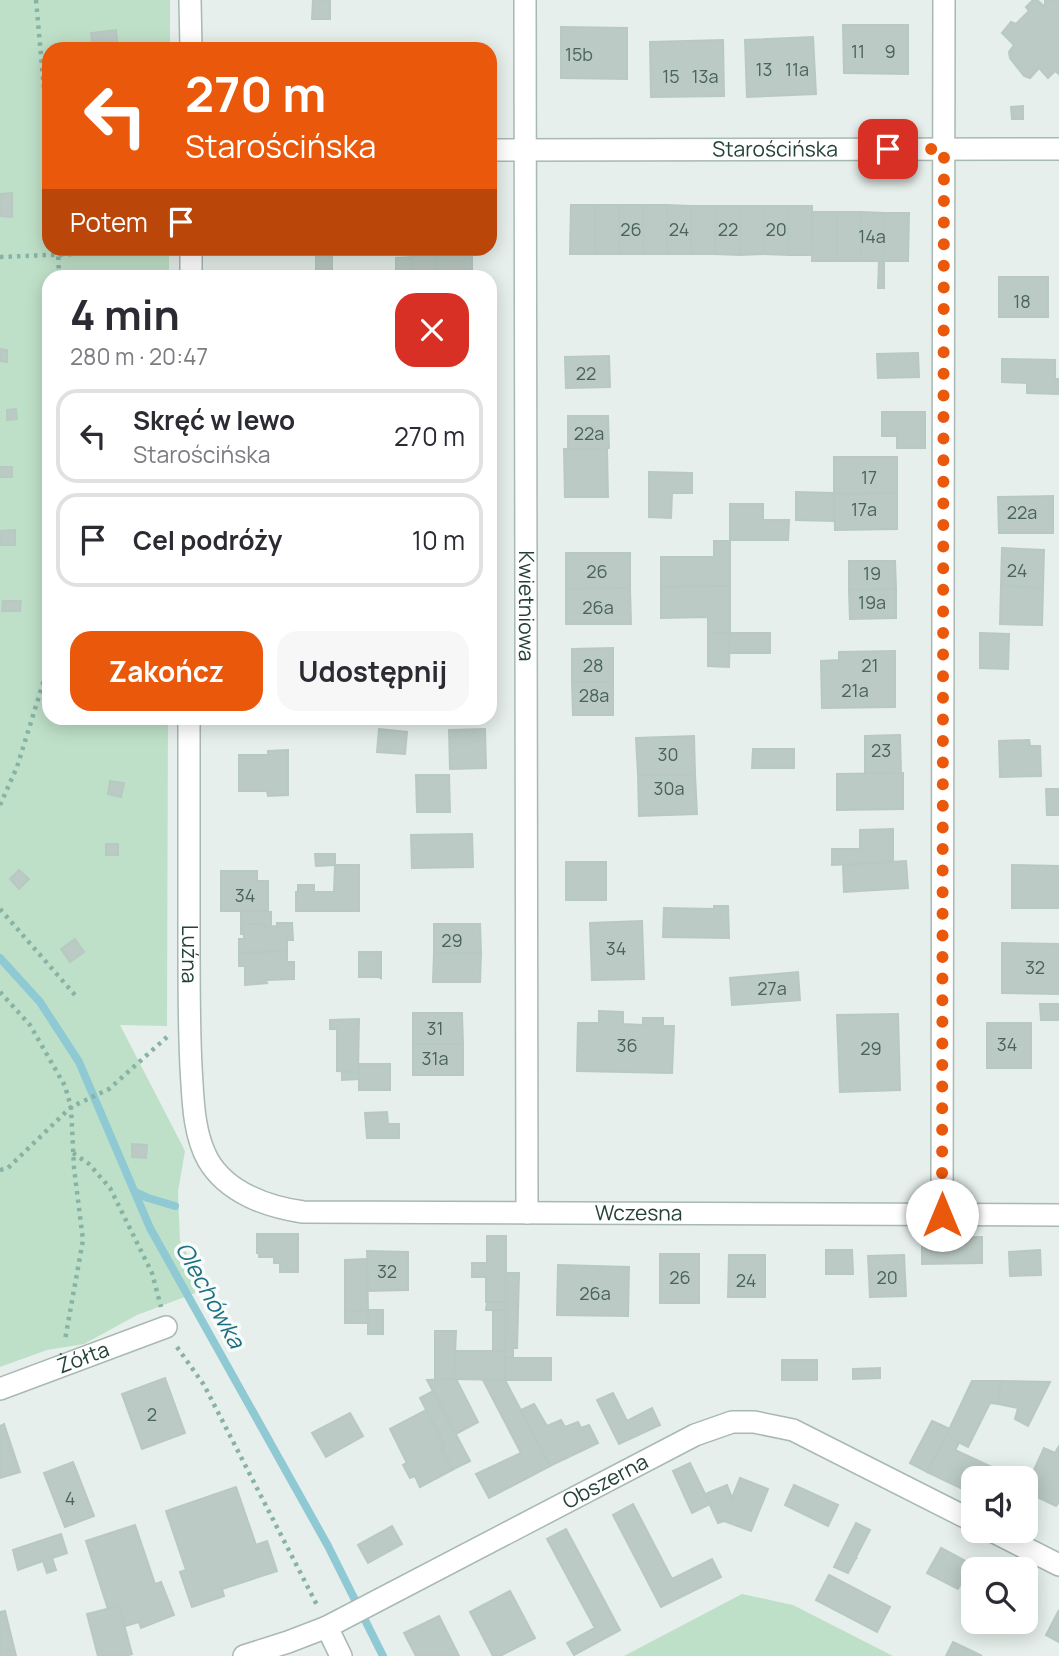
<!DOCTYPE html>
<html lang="pl">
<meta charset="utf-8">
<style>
:root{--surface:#fff;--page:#f7f7f7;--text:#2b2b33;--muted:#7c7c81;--line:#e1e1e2;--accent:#ea580c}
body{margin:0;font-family:Manrope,sans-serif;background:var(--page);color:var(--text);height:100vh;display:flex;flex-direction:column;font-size:26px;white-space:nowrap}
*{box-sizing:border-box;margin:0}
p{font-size:23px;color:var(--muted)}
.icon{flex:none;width:38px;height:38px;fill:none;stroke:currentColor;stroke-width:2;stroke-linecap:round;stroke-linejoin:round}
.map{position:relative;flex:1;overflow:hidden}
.panel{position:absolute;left:42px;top:270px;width:455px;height:455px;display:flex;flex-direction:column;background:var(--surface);border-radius:21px;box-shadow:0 4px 18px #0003}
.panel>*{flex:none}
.banner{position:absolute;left:42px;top:42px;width:455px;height:214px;border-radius:21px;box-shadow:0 4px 18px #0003;background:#ea580c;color:#fff;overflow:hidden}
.buttons{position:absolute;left:961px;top:1466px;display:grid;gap:14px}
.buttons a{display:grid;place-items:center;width:77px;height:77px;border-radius:14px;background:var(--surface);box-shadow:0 4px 18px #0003;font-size:35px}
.pin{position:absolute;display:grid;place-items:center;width:60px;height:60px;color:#fff;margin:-30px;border-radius:14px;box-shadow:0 4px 10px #0006}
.me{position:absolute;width:77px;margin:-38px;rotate:0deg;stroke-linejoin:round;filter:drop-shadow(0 0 5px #0008)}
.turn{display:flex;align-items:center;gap:24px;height:147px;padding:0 28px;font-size:32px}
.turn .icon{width:91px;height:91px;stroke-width:2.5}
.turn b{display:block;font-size:49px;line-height:60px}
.then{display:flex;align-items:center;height:66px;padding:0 28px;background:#0003;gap:14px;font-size:26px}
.round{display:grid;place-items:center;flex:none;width:74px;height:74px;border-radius:21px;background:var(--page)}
.head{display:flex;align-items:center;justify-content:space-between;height:119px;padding:0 28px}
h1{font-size:42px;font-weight:700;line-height:52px}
.primary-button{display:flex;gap:14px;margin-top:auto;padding:14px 28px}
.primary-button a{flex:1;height:80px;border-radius:21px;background:var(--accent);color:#fff;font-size:28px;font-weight:700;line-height:80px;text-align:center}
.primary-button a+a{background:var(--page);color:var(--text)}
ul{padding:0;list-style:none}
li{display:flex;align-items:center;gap:21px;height:94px;margin:0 14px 10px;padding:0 14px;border:4px solid var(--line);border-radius:21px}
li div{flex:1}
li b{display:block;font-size:26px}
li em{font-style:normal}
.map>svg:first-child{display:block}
.green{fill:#bfe0c8}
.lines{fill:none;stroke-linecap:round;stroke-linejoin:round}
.stream{stroke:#8ec9d4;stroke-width:8}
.building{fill:#bbcac4;stroke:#b8c9c2;stroke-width:2}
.minor-casing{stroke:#a8b8b2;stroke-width:24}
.path{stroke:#86b3a5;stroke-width:4.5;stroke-dasharray:3.5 5;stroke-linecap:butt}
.minor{stroke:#fff;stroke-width:21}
.route{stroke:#ea580c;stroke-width:12;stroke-dasharray:0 21.6}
.labels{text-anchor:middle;stroke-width:7;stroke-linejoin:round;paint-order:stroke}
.number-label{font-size:18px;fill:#4a645c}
.street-label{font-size:21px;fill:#24423a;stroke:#f7fbf9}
.water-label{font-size:23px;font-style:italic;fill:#1c6f80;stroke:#f7fbf9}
</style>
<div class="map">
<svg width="1059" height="1656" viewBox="0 0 1059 1656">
<rect width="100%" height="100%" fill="#e6efeb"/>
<g class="green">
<path d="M0,0H170V49H49V248L169,249V276H49V718H168L167,1026L120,1025L185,1151L178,1192L180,1241L206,1289L137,1315L84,1344L47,1350L0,1367Z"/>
<path d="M742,1594L793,1605L893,1656H624Z"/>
</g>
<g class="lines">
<g class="stream">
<path d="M0,958L40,1002L79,1062L150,1228L328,1546L383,1656"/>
<path d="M135,1192L148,1198L175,1206"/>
</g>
</g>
<g class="building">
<path d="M313,0H330V19H312Z"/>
<path d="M1033,0H1037L1045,7V0H1059V74L1055,71L1048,78L1039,68L1030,78L1024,76L1010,58L1009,52L1014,45L1002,33L1011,22L1016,24L1029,11L1026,7Z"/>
<path d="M843,25H908V74L844,73Z"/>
<path d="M561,27L627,28V79L561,78Z"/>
<path d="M116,30L118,49H93L91,33Z"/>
<path d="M813,37L816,94L747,97L745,40Z"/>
<path d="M723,40L724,96L651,97L650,42Z"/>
<path d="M1023,106V119H1012L1011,107Z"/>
<path d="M12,193V217L0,216V194Z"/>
<path d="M571,205H595V254H570Z"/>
<rect x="595" y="205" width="24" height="49"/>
<rect x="619" y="205" width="24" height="49"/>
<rect x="643" y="205" width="24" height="49"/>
<path d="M667,205L691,206V254H667Z"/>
<path d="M691,206H716L715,254H691Z"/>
<path d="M716,206H740V255L715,254Z"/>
<path d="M740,206H764V254L740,255Z"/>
<path d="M764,206H788L789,255L764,254Z"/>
<path d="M788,206H812V255H789Z"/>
<path d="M813,212H837V261H812Z"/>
<rect x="837" y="212" width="24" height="49"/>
<path d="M861,212L884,213V261H861Z"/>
<path d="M884,213H909L908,261H884Z"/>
<path d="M476,248V251H472V272H436V251H430L431,248Z"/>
<path d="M412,249H431L430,251H436V272L438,276H412Z"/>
<rect x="316" y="255" width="16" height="21"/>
<path d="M412,257V276H396V258Z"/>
<path d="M879,261H884V288H878Z"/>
<rect x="999" y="277" width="49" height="40"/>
<path d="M0,349L7,350V362L0,361Z"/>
<path d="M918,353L919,377L878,378L877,354Z"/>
<path d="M609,356L610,387L566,388L565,357Z"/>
<path d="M1002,359L1055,360V379H1059V394L1027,393V383L1002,382Z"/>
<path d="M16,409L17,419L7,420V410Z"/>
<path d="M882,412H925V448H897V436H882Z"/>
<path d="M568,416H608L609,448L568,449Z"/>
<path d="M564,449H607L608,497H565Z"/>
<path d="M834,457H897V493L834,494Z"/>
<rect x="0" y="467" width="12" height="10"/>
<path d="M649,472L692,473V493H672L671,518L649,517Z"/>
<path d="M796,492L834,493V521L796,520Z"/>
<path d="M897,493V529L835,530L834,494Z"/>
<path d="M1053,496V533H999L998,497Z"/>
<path d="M730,504H763V520H789L788,540H730Z"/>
<path d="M15,530V545H1L0,531Z"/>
<path d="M714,541H730V586L661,587V557H714Z"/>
<path d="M1002,548L1044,550L1043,588L1001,586Z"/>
<path d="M566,553H630V588L566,589Z"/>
<path d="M849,561H895L896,589L849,590Z"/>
<path d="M730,586V633H708V617L661,618V587Z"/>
<path d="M1001,586L1043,588L1042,625L1000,624Z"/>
<path d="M630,588L631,624H566V589Z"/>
<path d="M896,589V618L850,619L849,590Z"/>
<path d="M3,601H21L20,611H2Z"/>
<path d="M708,633H730L729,667L708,666Z"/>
<path d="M730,633H770V653H729Z"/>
<path d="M980,633L1009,634L1008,669L980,668Z"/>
<path d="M613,648V682H572V649Z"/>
<path d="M895,651V707L822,708L821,661L839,660V652Z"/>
<path d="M572,682H613V715H573Z"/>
<path d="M379,729L407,732L405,754L377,752Z"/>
<path d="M485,729L486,768L450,769L449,730Z"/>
<path d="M900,735L901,773H865V736Z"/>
<path d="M694,736L695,775H638L636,738Z"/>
<path d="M1029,740L1030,746H1040L1041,776L1000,777L999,741Z"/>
<path d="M753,749H794V768H752Z"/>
<path d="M288,750V795L268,796L267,791H239V755H268V751Z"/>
<path d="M903,773V809L837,810V774Z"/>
<path d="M416,775H449L450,812H417Z"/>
<path d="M638,775H695L697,814L639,816Z"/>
<path d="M110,781L124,783L121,797L108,794Z"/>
<path d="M1046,789H1059V815H1047Z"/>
<path d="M893,829V862L832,865V849H860V830Z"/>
<path d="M472,834L473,867L412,868L411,835Z"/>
<rect x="106" y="844" width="12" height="11"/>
<path d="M315,854H335V865L316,866Z"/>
<path d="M906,861L908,888L844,892L843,865Z"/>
<rect x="566" y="862" width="40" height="38"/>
<path d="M335,865H359V911H296V892H298V885H314V892H334Z"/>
<path d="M1012,865L1059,866V908H1012Z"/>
<path d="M19,870L29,879L19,889L10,879Z"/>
<path d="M221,871H257V881H268V911H221Z"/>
<path d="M714,906H728L729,938L663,937L664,908L714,909Z"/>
<path d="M241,911L271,912V926L264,927V924H244L245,934H241Z"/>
<path d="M642,921L644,979L592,980L590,923Z"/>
<path d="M277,923H292L293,940H287V951L239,953V939H244V924H264V927L277,926Z"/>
<path d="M434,924H480L481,953H434Z"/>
<path d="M75,939L84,952L70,962L61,949Z"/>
<path d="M1002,943L1059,944V994L1002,993Z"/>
<path d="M287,951V962H294V979L266,980L267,983L245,985V966H239V953Z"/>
<path d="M359,952H381V979L380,977H359Z"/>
<path d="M434,953H481L480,982H433Z"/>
<path d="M798,972L800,1000L732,1005L730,978Z"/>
<path d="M1040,1004H1059V1020H1041Z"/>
<path d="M599,1011L623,1012V1024L643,1025V1018H663V1026H674L672,1073L577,1071L578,1023H599Z"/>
<path d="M413,1013H462L463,1044H413Z"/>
<path d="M898,1014L900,1090L840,1092L837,1015Z"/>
<path d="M359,1019L358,1072L337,1071V1029H330V1020Z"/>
<rect x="987" y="1023" width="44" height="45"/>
<rect x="413" y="1044" width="50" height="31"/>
<rect x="359" y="1064" width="31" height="26"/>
<path d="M342,1072H359V1079L342,1080Z"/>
<path d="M387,1112L388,1124H399V1138H367L365,1113Z"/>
<path d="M132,1144L147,1145L146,1158L132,1157Z"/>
<path d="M257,1234H298V1272H280V1263H274V1257H259V1253H257Z"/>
<path d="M487,1236H506V1302H486V1277H472V1263H487Z"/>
<path d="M982,1237V1263L922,1264V1238Z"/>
<path d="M826,1250H852L853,1274H826Z"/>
<path d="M1040,1250L1041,1275L1010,1276L1009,1252Z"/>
<path d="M367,1251L408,1252V1290L368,1291Z"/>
<rect x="660" y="1254" width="39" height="49"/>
<path d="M729,1255H765V1297H728Z"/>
<path d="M904,1255L906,1296L870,1297L868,1256Z"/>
<path d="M367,1259L368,1310L345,1312V1260Z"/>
<path d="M558,1265L629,1267L628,1316L557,1315Z"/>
<path d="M506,1273H519L517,1348H513V1357L505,1358Z"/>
<path d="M487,1302H506V1310H486Z"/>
<rect x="368" y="1310" width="15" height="24"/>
<path d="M368,1310V1323H345V1312Z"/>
<path d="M493,1310H506L505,1351H493Z"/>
<path d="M435,1331H456L454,1379L435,1380Z"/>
<path d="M456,1351H505V1380L454,1379Z"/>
<rect x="505" y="1358" width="46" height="22"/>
<rect x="782" y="1360" width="35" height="20"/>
<path d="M880,1368V1378L853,1379V1369Z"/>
<path d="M165,1378L185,1433L142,1449L122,1394Z"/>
<path d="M456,1379L478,1422L456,1434L427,1380Z"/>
<path d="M483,1380H505L550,1466L489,1498L476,1474L521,1453Z"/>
<path d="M972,1381H1001L998,1404L990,1403L968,1447L946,1436Z"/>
<path d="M1001,1381L1050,1382L1028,1426L1015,1419L1018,1408L998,1404Z"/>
<path d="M433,1391L470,1461L452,1470L441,1448L445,1447L420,1398Z"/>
<path d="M613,1393L627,1421L652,1408L660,1425L619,1444L597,1400Z"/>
<path d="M534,1404L547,1426L561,1420L565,1427L578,1422L581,1428L589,1425L598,1443L550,1466L521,1410Z"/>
<path d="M426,1410L445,1447L441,1448L452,1470L420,1487L415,1476L410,1478L403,1465L407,1463L390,1429Z"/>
<path d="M350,1413L363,1436L326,1457L312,1433Z"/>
<path d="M932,1421L950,1429L927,1472L910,1463Z"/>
<path d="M4,1424L20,1472L0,1478V1426Z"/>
<path d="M946,1436L959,1443L955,1450L996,1469L991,1479H973V1494L927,1472Z"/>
<path d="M1059,1446V1502L1056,1506L1033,1495L1037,1487L1028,1483L1044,1448L1055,1453Z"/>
<path d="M73,1462L94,1516L65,1527L44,1473Z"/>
<path d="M690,1463L710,1504L692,1513L673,1471Z"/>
<path d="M740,1478L768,1489L751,1531L724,1521L718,1523L705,1494L727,1485L732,1498Z"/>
<path d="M794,1485L838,1505L828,1526L785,1505Z"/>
<path d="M236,1487L256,1545L267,1541L277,1571L222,1589L224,1596L192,1607L180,1572L186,1570L166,1511Z"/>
<path d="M633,1504L672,1579L712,1559L721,1577L661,1607L613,1515Z"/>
<path d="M856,1523L870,1530L856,1557L857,1559L856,1558L848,1573L834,1567Z"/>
<path d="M135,1525L155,1584L161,1582L174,1615L141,1628L139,1622L125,1626L119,1606L108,1609L86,1541Z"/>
<path d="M392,1526L402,1544L368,1563L358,1545Z"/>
<path d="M566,1529L620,1630L574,1655L567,1643L595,1628L547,1539Z"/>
<path d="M61,1534L67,1553L52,1558L56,1570L47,1573L43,1561L18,1570L13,1550Z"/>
<path d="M941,1548L971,1564L958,1589L927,1573Z"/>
<path d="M829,1575L890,1607L877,1632L816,1600Z"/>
<path d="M510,1591L535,1638L500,1656H493L470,1612Z"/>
<path d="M119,1606L132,1654L125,1656H98L87,1614Z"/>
<path d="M1059,1610V1642L1046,1635Z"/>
<path d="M5,1611L16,1656H0V1612Z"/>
<path d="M439,1616L459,1656H416L404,1633Z"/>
<path d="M953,1642L982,1656H946Z"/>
</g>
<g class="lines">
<defs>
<g id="minor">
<path d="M190,0L191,49"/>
<path id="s1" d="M525,0L527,1213"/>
<path id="s2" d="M490,150L1059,149"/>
<path d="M191,276V248"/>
<path id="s3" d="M189,718C189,793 189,869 189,945C189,986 189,1027 191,1067C193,1098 193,1133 208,1160C227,1193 268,1207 303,1212L1059,1215"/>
<path d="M942,1215L944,0"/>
<path id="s4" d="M0,1389L166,1327"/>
<path d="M992,1531L1059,1565"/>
<path d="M327,1627L341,1656"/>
<path id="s5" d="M244,1656L288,1642L327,1627L695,1435L732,1422H754L793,1430L973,1521"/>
</g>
</defs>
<use href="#minor" class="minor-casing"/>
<g class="path">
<path d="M36,0L49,144"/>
<path d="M58,248L59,276"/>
<path d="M0,257L169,250"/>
<path d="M0,805L17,767L49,664"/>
<path d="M0,909L75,995"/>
<path d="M0,992L30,1025L65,1086L71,1107L74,1168L83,1240L65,1340"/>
<path d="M73,1153L89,1164L110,1188L152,1273L161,1307"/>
<path d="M0,1170L8,1168L71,1107L109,1089L167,1037"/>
<path d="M177,1347L204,1385L318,1607"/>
</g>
<use href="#minor" class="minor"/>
</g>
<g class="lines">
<path class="route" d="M888,149H944L942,1215"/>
</g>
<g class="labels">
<g class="number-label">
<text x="858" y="58">11</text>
<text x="890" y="58">9</text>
<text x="579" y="61">15b</text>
<text x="764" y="76">13</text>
<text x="797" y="76">11a</text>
<text x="671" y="83">15</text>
<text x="705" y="83">13a</text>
<text x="631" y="236">26</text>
<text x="679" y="236">24</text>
<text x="728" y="236">22</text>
<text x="776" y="236">20</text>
<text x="872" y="243">14a</text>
<text x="1022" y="308">18</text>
<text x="586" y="380">22</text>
<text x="589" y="440">22a</text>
<text x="869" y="484">17</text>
<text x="864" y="516">17a</text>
<text x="1022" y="519">22a</text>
<text x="1017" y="577">24</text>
<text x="597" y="578">26</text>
<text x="872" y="580">19</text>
<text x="872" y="609">19a</text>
<text x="598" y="614">26a</text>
<text x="593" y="672">28</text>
<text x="870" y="672">21</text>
<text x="855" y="697">21a</text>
<text x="594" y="702">28a</text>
<text x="881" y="757">23</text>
<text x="668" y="761">30</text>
<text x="669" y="795">30a</text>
<text x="245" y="902">34</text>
<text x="452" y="947">29</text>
<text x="616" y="955">34</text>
<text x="1035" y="974">32</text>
<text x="772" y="995">27a</text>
<text x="435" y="1035">31</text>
<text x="1007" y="1051">34</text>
<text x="627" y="1052">36</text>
<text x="871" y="1055">29</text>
<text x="435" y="1065">31a</text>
<text x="387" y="1278">32</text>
<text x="680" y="1284">26</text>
<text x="887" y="1284">20</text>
<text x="746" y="1287">24</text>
<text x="595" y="1300">26a</text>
<text x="152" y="1421">2</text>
<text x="70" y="1505">4</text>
</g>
<g class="street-label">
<text dy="7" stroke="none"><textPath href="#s2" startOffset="285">Starościńska</textPath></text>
<text dy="7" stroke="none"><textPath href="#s1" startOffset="606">Kwietniowa</textPath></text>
<text dy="7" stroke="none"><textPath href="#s3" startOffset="236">Luźna</textPath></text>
<text dy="7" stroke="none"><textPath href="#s3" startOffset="892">Wczesna</textPath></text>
<text dy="7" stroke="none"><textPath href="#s4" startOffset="89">Żółta</textPath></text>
<text dy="7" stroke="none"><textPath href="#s5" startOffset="402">Obszerna</textPath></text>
</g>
<g class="water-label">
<text transform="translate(210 1295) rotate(61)" y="8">Olechówka</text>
</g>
</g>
</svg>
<div class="buttons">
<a><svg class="icon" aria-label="sound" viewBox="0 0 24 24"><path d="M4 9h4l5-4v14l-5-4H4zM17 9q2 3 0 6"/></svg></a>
<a><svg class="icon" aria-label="search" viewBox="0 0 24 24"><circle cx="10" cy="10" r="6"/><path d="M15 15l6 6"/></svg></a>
</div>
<div class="pin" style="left:888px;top:149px;background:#d93025"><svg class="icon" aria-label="arrive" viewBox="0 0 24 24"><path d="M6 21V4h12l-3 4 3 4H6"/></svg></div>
<svg class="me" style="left:942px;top:1215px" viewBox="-20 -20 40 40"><circle r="19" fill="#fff"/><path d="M0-13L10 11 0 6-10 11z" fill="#ea580c"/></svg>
<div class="banner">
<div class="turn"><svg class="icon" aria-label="left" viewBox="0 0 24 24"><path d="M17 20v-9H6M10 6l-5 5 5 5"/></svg><div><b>270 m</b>Starościńska</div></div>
<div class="then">Potem<svg class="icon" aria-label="arrive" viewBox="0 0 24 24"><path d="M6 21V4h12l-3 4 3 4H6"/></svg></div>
</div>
<section class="panel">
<div class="head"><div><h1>4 min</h1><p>280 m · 20:47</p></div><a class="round" style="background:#d93025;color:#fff"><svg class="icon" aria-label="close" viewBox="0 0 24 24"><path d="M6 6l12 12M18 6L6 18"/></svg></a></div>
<ul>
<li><svg class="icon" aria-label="left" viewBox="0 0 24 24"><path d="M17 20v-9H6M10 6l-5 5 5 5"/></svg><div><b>Skręć w lewo</b><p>Starościńska</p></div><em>270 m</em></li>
<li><svg class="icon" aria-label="arrive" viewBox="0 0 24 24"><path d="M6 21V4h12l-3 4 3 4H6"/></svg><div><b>Cel podróży</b></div><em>10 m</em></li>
</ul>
<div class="primary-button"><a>Zakończ</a><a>Udostępnij</a></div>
</section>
</div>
